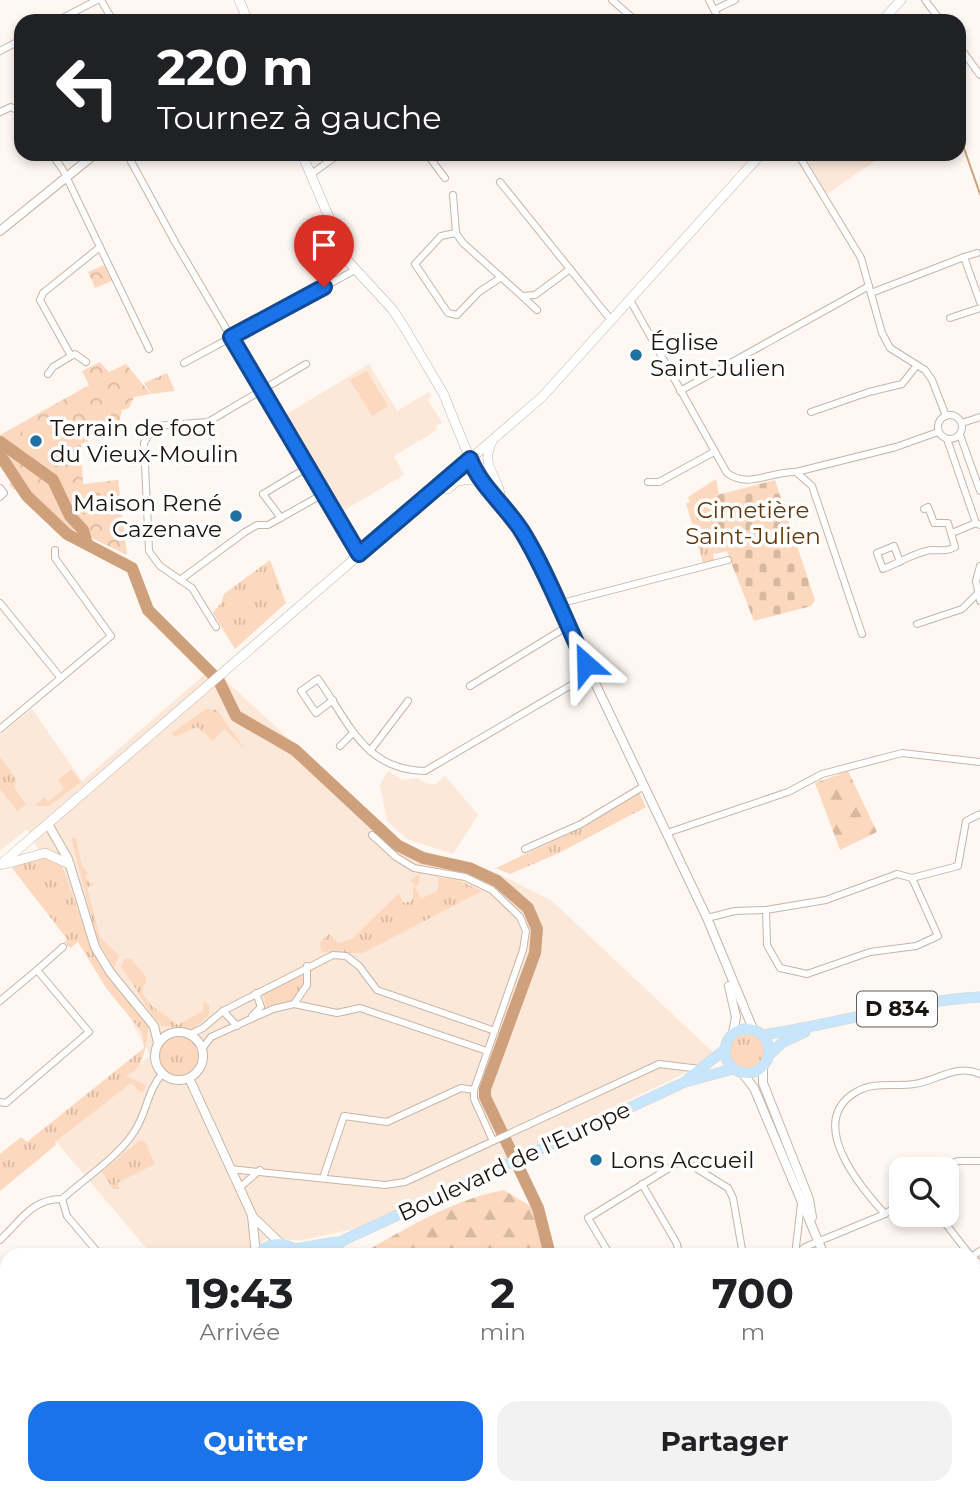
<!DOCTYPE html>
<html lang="fr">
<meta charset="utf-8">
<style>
:root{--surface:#fff;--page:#f2f2f2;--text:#202124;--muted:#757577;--accent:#1a73e8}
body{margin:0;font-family:Montserrat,sans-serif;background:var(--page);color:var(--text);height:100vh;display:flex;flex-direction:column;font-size:26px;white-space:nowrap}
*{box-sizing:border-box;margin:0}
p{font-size:23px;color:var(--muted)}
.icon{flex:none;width:38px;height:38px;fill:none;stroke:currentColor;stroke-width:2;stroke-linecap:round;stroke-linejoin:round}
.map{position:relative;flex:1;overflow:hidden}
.panel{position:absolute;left:0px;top:1248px;width:980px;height:247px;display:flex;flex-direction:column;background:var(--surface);border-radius:21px 21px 0 0;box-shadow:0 4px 10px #0003}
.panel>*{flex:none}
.top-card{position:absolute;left:14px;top:14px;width:952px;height:147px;border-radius:21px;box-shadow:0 4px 10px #0003;background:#202124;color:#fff;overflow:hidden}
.tools{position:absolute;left:889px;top:1157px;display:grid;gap:14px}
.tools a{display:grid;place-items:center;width:70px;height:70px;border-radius:14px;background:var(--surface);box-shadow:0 4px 10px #0003;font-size:35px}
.pin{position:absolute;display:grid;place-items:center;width:60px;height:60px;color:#fff;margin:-72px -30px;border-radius:50% 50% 50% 0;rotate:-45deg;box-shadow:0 0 7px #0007}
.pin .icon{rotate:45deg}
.me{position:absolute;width:77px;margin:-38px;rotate:335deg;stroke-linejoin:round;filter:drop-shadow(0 0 5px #0008)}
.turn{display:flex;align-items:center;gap:24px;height:147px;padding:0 28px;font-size:32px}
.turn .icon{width:91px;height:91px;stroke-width:2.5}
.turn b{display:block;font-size:49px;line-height:60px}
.eta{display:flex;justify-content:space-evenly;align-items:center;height:119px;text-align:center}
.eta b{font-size:42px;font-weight:700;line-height:49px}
.cta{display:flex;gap:14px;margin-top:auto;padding:14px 28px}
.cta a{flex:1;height:80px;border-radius:21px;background:var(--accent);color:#fff;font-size:28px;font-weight:700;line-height:80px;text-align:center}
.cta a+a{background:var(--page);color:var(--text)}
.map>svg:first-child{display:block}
.built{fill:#fbe8d9}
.grass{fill:url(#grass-tufts)}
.forest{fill:url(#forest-firs)}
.cemetery{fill:url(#cemetery-stones)}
.park{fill:url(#park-crowns)}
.pitch{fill:#fcd9be}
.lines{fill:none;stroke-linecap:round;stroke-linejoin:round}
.stream{stroke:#cea17c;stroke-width:2}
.river{stroke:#cea17c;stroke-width:12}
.minor-casing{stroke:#c6b5a8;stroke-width:8}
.tertiary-casing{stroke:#c6b5a8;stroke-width:10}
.secondary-casing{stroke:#c6b5a8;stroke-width:10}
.primary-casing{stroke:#d6d5d4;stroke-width:11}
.minor{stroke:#fff;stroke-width:6}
.tertiary{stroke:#fff;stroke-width:8}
.secondary{stroke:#fff;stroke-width:9}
.primary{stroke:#c7e5fb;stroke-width:10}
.route-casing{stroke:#114b97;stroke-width:18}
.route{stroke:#1a73e8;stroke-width:12}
.poi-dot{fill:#2070a1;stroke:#fff;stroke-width:2.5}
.labels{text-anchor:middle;stroke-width:7;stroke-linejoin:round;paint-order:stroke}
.shield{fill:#fff;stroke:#5f5b58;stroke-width:2}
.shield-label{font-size:21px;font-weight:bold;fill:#1b1510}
.poi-label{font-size:23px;fill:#1b1510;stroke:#fff;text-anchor:start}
.park-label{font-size:23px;fill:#63370a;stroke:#fff}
.street-label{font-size:23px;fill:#1b1510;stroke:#fff}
</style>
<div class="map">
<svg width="980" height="1493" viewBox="0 0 980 1493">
<defs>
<pattern id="grass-tufts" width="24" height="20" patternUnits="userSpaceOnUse" patternTransform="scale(1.75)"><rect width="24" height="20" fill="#fcd9be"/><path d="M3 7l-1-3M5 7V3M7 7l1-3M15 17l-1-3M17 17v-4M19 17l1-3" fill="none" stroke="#d7b9a2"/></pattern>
<pattern id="forest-firs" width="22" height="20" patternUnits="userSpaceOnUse" patternTransform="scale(1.75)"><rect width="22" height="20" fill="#fcd9be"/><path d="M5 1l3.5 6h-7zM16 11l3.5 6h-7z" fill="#d7b9a2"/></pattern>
<pattern id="cemetery-stones" width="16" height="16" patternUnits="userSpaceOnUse" patternTransform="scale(1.75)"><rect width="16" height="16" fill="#fcd9be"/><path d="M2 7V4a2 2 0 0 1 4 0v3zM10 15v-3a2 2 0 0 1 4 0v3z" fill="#d7b9a2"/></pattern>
<pattern id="park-crowns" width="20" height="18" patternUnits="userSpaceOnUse" patternTransform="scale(1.75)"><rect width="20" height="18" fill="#fcd9be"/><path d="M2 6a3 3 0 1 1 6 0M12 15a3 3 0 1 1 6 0" fill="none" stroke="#d7b9a2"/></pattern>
</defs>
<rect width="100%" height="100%" fill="#fff7f2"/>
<g class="built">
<path d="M804,154H885L827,194Z"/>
<path d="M369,364L397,411L429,392L432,396L428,400L442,423L436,426L437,430L394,456L404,475L341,512L284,416Z"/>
<path d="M212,668L404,845L497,873L552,901L715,1054L679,1076L363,1227L302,1240L265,1239L253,1255H152L54,1139L150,1055L27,829L0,851V735L32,709L82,781Z"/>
<path d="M388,771L402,780L417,778L429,784H436L445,776L478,815L453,854L407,839L387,821L380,785Z"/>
</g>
<g class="grass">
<path d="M167,373L175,391L151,394L144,383Z"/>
<path d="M716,479L719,494L706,499L727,551L713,554L714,560L703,563L686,503L690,502L688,497Z"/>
<path d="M270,560L286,603L235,649L213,613L221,603L224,594Z"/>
<path d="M206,709L217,710L245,749L224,729L213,741L197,727L175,737L172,733Z"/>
<path d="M0,757L17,780L14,787L26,804L17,811L0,789Z"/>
<path d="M71,769L81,782L49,806H35L44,797L48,802L64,789L58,780Z"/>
<path d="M639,792L646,807L559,853L510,874L496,868L583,827Z"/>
<path d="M71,838H76L82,866L88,873L85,877L93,885L87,887L100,937L119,956L114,968L97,939Z"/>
<path d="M39,857L49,858L63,868L91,948L108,976L149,1026C145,1042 147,1068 126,1076L146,1085L144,1091L140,1092L131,1083L55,1142L56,1145L0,1191V1154L21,1137L27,1142L144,1048L142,1032L106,988L78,942L70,948L64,942L67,939L12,868Z"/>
<path d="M420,873L419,884L415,887L421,899L438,890V877L460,881L482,891L363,953L322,952L319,943L329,934L338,943L352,939L399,893L403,903L412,901L414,884L410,881Z"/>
<path d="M124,959H131L147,978L142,993L152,1006L178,1025L203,1011L204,1001L209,1005V1015L194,1029L162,1026C144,1008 137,987 121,967Z"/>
<path d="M301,974L305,983L294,1000L265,1007L264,994Z"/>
<circle cx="747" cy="1051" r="17"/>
<circle cx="179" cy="1055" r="20"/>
<path d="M140,1140L145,1142L155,1164L117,1183L120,1189H113L102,1172Z"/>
</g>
<g class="forest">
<path d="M848,771L877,832L840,850L815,783Z"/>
<path d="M504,1190L535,1209L545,1255H359C404,1230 453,1199 504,1190Z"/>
</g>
<path class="cemetery" d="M775,480L815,600L811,606L754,621L706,498Z"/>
<g class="park">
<path d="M104,265L112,281L95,288L88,272Z"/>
<path d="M100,362L109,372L126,364L151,394L134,397L129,408L122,410L119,422L85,430L88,441L81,444L83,484L118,480L127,555L73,529L67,533L20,488L14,490L9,484L13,481L0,460V435L89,385L82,371Z"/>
</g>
<g class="pitch">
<path d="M367,371L388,406L372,416L350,380Z"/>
<path d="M35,423L52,451L38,459L21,431Z"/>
</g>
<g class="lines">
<g class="stream">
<path d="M898,16L902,21"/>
<path d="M959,134L980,194"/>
</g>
<g class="river">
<path d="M0,442L53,480L70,516L83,530L87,544"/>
<path d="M0,455L27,496L67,534L132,568L148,610L219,681L236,716L295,750L397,845L423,858L469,868L497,881L528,908L537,929L535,953L485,1089V1097L538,1208L550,1255"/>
<path d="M584,1493V1488"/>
</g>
<defs>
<g id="minor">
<path d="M101,0L113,21"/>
<path d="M612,0L636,21"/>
<path d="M709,0L720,21"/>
<path d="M925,0L941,21"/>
<path d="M714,10L735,0"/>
<path d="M57,21L97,0"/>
<path d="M959,46L980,75"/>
<path d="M0,51L21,40"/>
<path d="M0,112L11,107L21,112"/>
<path d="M52,154L63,170L149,349"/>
<path d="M127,154L175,242L359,554"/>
<path d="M427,154L445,178"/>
<path d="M798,154L861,258L882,333L890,348L925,370L932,380L946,416"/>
<path d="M310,175L339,154"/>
<path d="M500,182L611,320"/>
<path d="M453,195L456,233L463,243L522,296L535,295L570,269"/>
<path d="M456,233L441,236L415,264L448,313L457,315L479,292L500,278"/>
<path d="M964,257L977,253"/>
<path d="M871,293L964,257L980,302"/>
<path d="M522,296L537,310"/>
<path d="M630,300L727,473C749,489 771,471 796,472L812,486L862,634"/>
<path d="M950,318L980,308"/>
<path d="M86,362L75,354L71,356L40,300L43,293L100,247"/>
<path d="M184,363L355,270"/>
<path d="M48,374L53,367L71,356"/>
<path d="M680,391L869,286"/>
<path d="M811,412L869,392L902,384L917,365"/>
<circle cx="950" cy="427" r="12"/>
<path d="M962,423L980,417"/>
<path d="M960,435L980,491"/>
<path d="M947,439L976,523L980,525"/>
<path d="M796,472L896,447L938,432"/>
<path d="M648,482H659L714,452"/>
<path d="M0,488L4,493L0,497"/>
<path d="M281,518L263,494L308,467"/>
<path d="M952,533L976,523"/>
<path d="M900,562L894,546L877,553L883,569C897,564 917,551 932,550C943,550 945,552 955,547L948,523H934L928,507L924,509"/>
<path d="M980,566L976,581L980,601"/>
<path d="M180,580L245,532L257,525H268L323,494"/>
<path d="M0,603L60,677"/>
<path d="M558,604L728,560"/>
<path d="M917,624L962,609L977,594"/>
<path d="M216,627L192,588L160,566L149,551L144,443L154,426L208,422L306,364"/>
<path d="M470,686L568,626"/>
<path d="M333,700L316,713L301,691L318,679C349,722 364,770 425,771L590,674"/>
<path d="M0,729L111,636L55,558V550"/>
<path d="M340,746L353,733"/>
<path d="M370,751L408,701"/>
<path d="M667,833L788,792L822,774L902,753L980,762"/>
<path d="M372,835L396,857L414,868L465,877L492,890L520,917L526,931L523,950L474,1090V1099L493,1141"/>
<path d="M525,849L581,824L644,786"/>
<path d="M766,910L767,945L780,968L807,974L870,952L916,946L938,936L912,878"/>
<path d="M707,918L735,911L766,910L826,900L897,874L912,878L958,866L966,821L980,814"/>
<path d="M37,970L63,947"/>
<path d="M0,1001L37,970L89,1032L6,1103L0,1102"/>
<path d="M294,1004L307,985V966"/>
<path d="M223,1011L237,1026"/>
<path d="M252,1016L261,1007L256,993"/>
<path d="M189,1035L203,1028L223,1011L333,955L346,956L359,966L377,990L495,1031"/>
<path d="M202,1049L211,1037L273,1009L294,1004L337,1013L360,1008L487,1051"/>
<path d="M230,1169L385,1185L405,1182L659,1064L700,1069"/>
<path d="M937,1169L958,1161H980"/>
<path d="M323,1178L344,1116L387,1122L461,1088L474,1090"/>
<path d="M642,1184L677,1244L679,1255"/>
<path d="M239,1188L260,1170"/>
<path d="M62,1199C83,1180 119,1156 134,1132C147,1113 147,1091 162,1074"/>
<path d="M62,1199L67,1216L100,1255"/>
<path d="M885,1214C861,1188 805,1122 856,1092C874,1081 895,1087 914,1084C938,1081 955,1063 980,1074"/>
<path d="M938,1214L970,1255"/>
<path d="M0,1240C21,1221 31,1199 62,1199"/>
<path d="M610,1255L588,1218L679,1162L691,1165L728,1188L733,1198L743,1255"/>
<path d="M795,1255L801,1204"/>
<path d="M796,1255L805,1247L885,1214L901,1203"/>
<path d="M973,1256L980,1251"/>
<path d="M973,1258L980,1264"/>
<path d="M0,1334L7,1321"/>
<path d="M76,1488L81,1493"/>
<path d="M192,1488L196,1493"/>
<path d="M512,1488V1493"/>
<path d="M223,1493L230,1488"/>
<path d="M356,1493V1488"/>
<path d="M610,1493V1488"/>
<path d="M833,1493L834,1488"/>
</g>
<g id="tertiary">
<path d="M0,231L95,154"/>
<path d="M470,459L525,536L707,918L753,1029"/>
<path d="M48,824L68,859L95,947L110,972L154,1026L158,1043"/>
<path d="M729,986L736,1017L733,1033"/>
<circle cx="179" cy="1056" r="24"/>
<path d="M763,1068V1083L809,1199L812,1217"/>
<path d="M743,1074L754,1088L824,1255"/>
<path d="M189,1078L252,1215L256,1255"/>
<path d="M252,1216L280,1243"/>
<path d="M419,1488L421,1493"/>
<path d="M914,1488L916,1493"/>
</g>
<g id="secondary">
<path d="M239,0L248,21"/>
<path d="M882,21L901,0"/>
<path d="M302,154L347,260L393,310L404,327L443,393L470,459"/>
<path d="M492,441C479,469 500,475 501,501"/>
<path d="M435,488L448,489L456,481L472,479L493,491"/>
<path d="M5,864L45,853L69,864"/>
<path d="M0,865L542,397L761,154"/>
</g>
<g id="primary">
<circle cx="747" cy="1051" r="22"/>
<path d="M762,1035C835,1025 906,1001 980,997"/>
<path d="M769,1055L783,1042L805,1032"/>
<path d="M688,1079L724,1050"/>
<path d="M295,1249L337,1242"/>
<path d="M257,1255C270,1240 288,1241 301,1255"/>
<path d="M323,1255L344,1240L685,1082L733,1069"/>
<path d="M0,1403L7,1399"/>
</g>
</defs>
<use href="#minor" class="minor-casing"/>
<use href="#tertiary" class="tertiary-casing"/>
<use href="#secondary" class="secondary-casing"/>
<use href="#primary" class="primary-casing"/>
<use href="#minor" class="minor"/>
<use href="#tertiary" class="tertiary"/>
<use href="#secondary" class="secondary"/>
<use href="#primary" class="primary"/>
</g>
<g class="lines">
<defs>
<path id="route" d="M324,287L231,337L359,554L470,459C480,486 508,508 523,533C548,574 565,621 586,664"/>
</defs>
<use href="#route" class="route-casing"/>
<use href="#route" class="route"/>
</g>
<g class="poi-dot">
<circle cx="636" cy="355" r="7"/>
<circle cx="36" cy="441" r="7"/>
<circle cx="236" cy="516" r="7"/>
<circle cx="596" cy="1160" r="7"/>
</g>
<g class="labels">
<rect class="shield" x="857" y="991.5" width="80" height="35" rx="5"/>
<g class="shield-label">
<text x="897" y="1016">D 834</text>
</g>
<g class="poi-label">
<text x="650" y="350">Église<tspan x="650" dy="26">Saint-Julien</tspan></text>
<text x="50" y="436">Terrain de foot<tspan x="50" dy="26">du Vieux-Moulin</tspan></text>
<text x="222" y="511" text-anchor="end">Maison René<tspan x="222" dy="26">Cazenave</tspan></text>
<text x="610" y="1168">Lons Accueil</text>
</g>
<g class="park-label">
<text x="753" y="518">Cimetière<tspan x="753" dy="26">Saint-Julien</tspan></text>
</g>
<g class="street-label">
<text transform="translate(514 1161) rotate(-25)" y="8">Boulevard de l'Europe</text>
</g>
</g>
</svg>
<div class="tools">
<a><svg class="icon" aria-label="search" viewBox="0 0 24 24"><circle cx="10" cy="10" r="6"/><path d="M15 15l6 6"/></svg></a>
</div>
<div class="pin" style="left:324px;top:287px;background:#d93025"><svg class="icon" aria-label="arrive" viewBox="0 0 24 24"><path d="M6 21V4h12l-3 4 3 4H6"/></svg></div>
<svg class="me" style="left:586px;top:664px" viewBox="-20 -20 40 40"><path d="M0-17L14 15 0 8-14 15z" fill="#1a73e8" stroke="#fff" stroke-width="4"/></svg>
<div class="top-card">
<div class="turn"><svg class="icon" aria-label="left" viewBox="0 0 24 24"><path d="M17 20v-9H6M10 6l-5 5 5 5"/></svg><div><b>220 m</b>Tournez à gauche</div></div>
</div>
<section class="panel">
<div class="eta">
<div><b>19:43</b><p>Arrivée</p></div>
<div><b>2</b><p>min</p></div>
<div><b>700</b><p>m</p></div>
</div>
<div class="cta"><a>Quitter</a><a>Partager</a></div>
</section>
</div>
